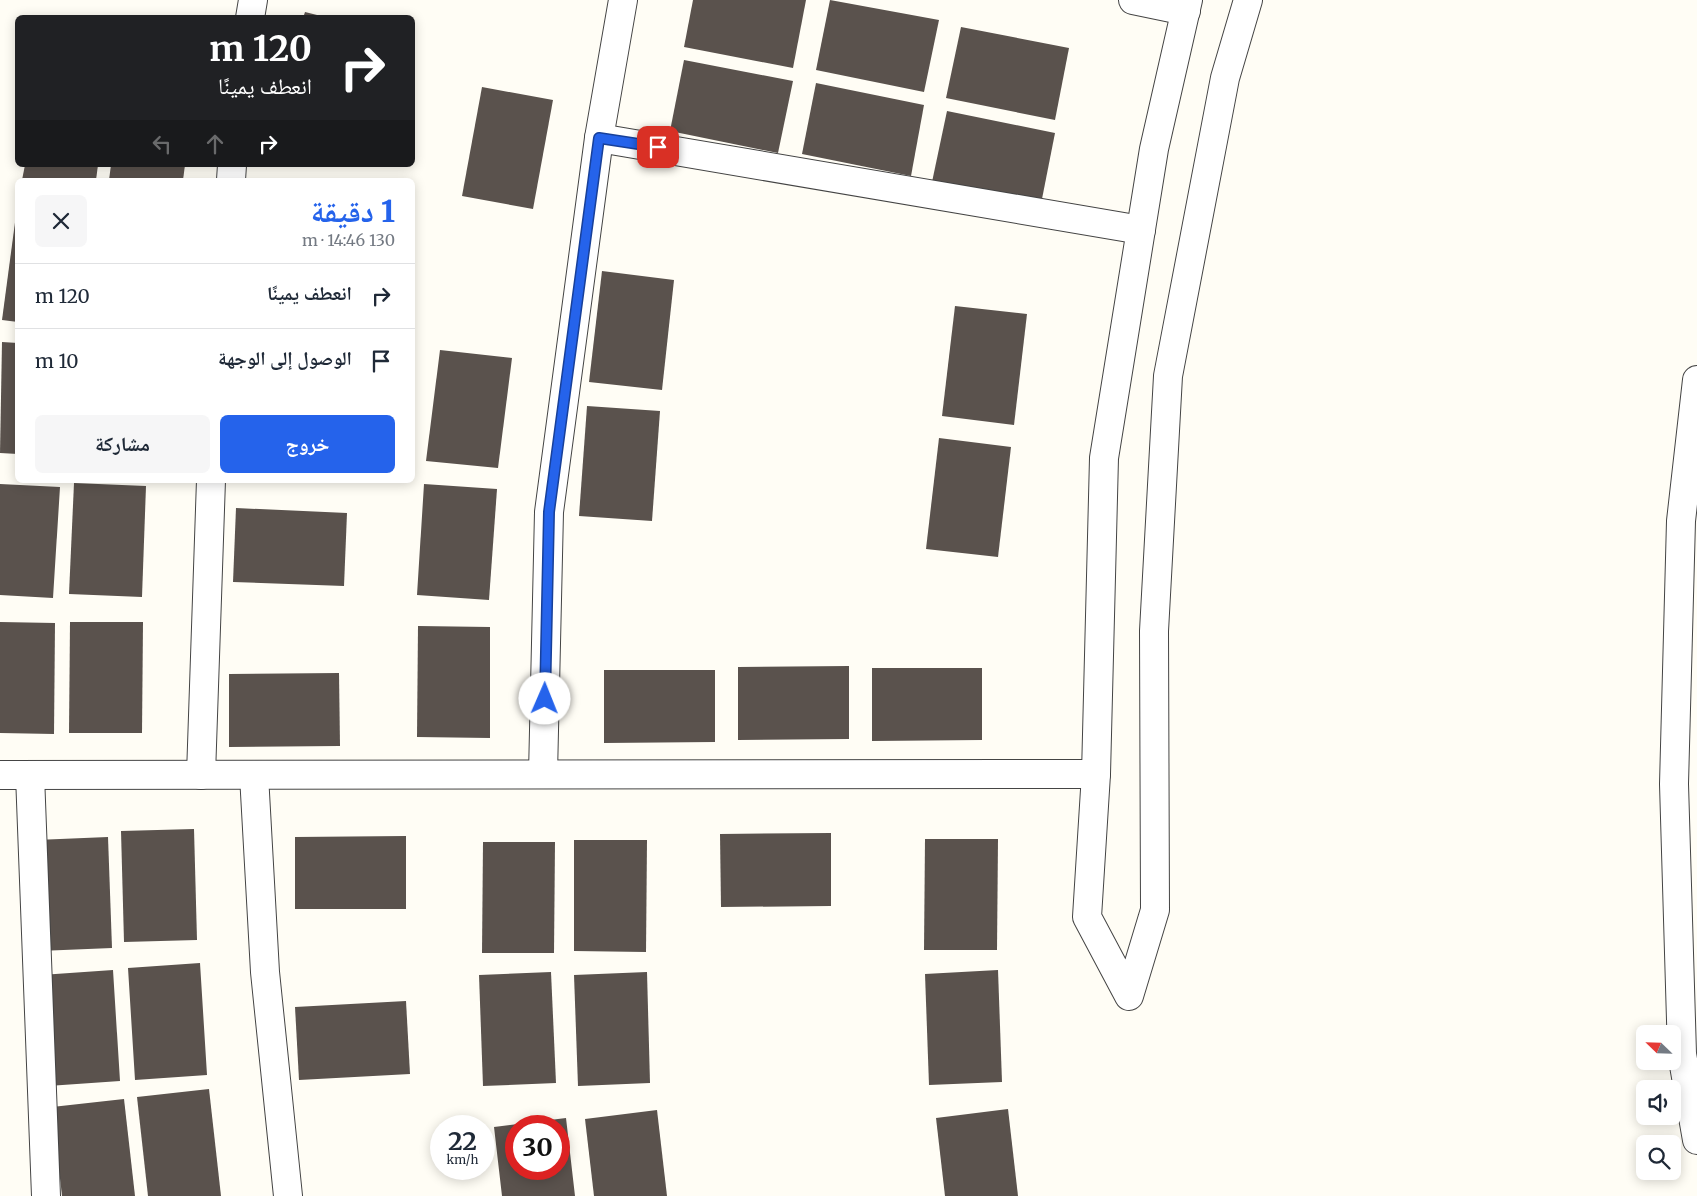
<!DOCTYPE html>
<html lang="ar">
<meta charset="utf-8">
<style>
:root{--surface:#fff;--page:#f6f6f7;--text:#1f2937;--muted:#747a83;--line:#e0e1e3;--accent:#2563eb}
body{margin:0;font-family:Merriweather,"Noto Naskh Arabic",serif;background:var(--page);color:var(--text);direction:rtl;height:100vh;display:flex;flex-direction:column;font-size:19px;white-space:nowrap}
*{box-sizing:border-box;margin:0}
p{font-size:16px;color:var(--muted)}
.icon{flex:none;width:28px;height:28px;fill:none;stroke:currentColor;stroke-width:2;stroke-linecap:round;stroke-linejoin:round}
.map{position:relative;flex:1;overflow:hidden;direction:ltr}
.side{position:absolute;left:15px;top:178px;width:400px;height:305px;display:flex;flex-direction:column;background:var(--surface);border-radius:8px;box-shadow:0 2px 12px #0003;direction:rtl}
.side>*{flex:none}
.banner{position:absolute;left:15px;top:15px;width:400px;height:152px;border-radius:8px;box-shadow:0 2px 12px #0003;direction:rtl;background:#202124;color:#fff;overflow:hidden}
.needle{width:32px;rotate:293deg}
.controls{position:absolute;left:1636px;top:1025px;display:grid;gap:10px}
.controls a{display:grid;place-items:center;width:45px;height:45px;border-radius:8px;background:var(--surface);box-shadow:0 2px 12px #0003;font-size:25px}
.speed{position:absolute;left:430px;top:1115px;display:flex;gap:10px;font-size:25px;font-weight:700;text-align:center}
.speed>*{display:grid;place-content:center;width:65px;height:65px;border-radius:50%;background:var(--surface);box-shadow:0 2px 12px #0003;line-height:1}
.speed small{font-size:12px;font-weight:400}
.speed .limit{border:8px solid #d22;background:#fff;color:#111}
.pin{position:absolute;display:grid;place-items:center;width:42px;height:42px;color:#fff;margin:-21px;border-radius:10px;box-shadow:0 2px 8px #0006}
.me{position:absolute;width:55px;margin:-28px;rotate:1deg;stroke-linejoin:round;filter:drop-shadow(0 0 4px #0008)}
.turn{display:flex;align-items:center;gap:18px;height:105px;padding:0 20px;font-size:22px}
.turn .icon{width:65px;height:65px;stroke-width:2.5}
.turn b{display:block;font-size:35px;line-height:42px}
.lanes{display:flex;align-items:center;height:48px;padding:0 20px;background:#0003;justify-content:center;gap:25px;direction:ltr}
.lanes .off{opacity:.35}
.round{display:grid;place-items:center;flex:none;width:52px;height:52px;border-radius:8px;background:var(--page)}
.head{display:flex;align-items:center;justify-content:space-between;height:85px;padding:0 20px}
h1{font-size:30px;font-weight:800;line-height:38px;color:var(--accent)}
.button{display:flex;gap:10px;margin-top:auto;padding:10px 20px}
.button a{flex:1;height:58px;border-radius:8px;background:var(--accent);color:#fff;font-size:20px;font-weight:800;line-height:58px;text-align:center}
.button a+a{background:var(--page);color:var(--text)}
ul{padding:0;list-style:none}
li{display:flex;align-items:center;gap:15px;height:65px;padding:0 20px;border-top:1px solid var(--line)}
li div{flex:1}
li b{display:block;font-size:19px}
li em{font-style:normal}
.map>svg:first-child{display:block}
.building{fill:#5a524d;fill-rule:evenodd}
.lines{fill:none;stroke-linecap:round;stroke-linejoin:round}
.minor-casing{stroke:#444;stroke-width:30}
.minor{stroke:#fff;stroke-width:28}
.route-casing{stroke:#184099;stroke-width:12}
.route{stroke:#2563eb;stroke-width:9}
</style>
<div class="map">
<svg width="1697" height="1196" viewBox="0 0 1697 1196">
<rect width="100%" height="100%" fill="#fffdf5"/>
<g class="building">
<path d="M693,0H806L793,68L684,47Z"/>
<path d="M830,0L939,20L924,92L816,70Z"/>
<path d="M305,12L325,17V18H303Z"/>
<path d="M961,27L1069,48L1055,120L946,98Z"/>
<path d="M684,60L793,81L778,153L670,131Z"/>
<path d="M816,83L924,105L911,176L802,154Z"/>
<path d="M482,87L553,100L533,209L462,196Z"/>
<path d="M947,111L1055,133L1041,204L932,182Z"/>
<path d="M25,165H98L96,180H22Z"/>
<path d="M111,165H185L183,180H109Z"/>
<path d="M16,215H18V322L2,320Z"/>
<path d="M602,271L674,280L662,390L589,382Z"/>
<path d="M955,306L1027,314L1014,425L942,416Z"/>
<path d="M2,342L18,343V454L0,453Z"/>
<path d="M440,350L512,358L498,468L426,461Z"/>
<path d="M587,406L660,411L652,521L579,516Z"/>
<path d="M939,438L1011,447L998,557L926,549Z"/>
<path d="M74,483L146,486L142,597L69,594Z"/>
<path d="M0,484L60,487L53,598L0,595Z"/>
<path d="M424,484L497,489L489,600L417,595Z"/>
<path d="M236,508L347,513L344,586L233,582Z"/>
<path d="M0,622L55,623L54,734L0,733Z"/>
<path d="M70,622H143L142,733H69Z"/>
<path d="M418,626L490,627V738L417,737Z"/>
<path d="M849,666V739L738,740V667Z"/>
<path d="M872,668H982V740L872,741Z"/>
<path d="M604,670H715V742L604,743Z"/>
<path d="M339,673L340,746L229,747V674Z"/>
<path d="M194,829L197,940L124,942L121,831Z"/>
<path d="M831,833V906L721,907L720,834Z"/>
<path d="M406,836V909H295V837Z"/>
<path d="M108,837L112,948L39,951L36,840Z"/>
<path d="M925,839H998L997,950H924Z"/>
<path d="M574,840H647L646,952L574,951Z"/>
<path d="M483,842H555L554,953H482Z"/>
<path d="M200,963L207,1075L135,1080L128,968Z"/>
<path d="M113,970L120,1081L48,1086L41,975Z"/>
<path d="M998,970L1002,1082L929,1085L925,974Z"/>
<path d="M551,972L556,1083L483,1086L479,975Z"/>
<path d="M647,972L650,1083L578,1086L574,975Z"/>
<path d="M406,1001L410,1074L299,1080L295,1007Z"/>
<path d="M209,1089L221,1196H148L137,1097Z"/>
<path d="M124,1099L135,1196H62L52,1107Z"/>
<path d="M1008,1109L1018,1196H945L936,1118Z"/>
<path d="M657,1110L667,1196H594L585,1119Z"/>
<path d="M566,1118L575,1196H502L494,1127ZM516,1126H559V1169H516Z"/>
</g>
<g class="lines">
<defs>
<g id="minor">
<path d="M1133,0L1186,11"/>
<path d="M1188,0L1154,149L1104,458L1096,774L1087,917L1129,996L1155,910L1154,631L1168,376L1225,78L1248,0"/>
<path d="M250,18L253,0"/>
<path d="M599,138L1141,230"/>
<path d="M231,180L232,165"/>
<path d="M1697,380L1681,521L1674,784L1682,1054L1697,1140"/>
<path d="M543,774L549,512L599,138L623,0"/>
<path d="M0,775L1096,774"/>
<path d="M30,775L46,1196"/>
<path d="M201,775L211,480"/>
<path d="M254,775L265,972L288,1196"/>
</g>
</defs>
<use href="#minor" class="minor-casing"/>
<use href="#minor" class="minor"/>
</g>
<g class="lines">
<defs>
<path id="route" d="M545,699L549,512L599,138L658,147"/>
</defs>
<use href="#route" class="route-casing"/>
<use href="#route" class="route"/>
</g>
</svg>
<div class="controls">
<a><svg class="needle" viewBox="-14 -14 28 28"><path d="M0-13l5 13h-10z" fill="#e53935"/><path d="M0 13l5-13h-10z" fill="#747a83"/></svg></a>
<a><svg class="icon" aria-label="sound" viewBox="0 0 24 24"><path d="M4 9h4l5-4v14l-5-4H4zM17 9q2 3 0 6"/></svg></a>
<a><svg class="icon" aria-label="search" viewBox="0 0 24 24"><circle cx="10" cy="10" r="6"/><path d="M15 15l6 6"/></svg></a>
</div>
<div class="speed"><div>22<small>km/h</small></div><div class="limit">30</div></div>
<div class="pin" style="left:658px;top:147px;background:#d93025"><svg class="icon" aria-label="arrive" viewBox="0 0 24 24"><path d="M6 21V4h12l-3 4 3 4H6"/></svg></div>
<svg class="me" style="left:545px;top:699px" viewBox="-20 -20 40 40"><circle r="19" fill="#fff"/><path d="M0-13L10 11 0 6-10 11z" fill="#2563eb"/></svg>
<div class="banner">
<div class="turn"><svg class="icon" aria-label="right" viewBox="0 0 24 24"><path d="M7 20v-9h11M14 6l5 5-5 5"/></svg><div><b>120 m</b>انعطف يمينًا</div></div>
<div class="lanes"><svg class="icon off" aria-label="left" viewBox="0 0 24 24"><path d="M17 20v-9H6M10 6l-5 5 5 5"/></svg><svg class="icon off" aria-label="ahead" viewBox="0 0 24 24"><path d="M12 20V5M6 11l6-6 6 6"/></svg><svg class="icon" aria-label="right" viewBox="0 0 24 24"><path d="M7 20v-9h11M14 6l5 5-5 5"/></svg></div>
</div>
<section class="side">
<div class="head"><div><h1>1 دقيقة</h1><p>130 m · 14:46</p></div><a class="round"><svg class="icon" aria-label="close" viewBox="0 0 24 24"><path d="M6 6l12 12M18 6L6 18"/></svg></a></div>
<ul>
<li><svg class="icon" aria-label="right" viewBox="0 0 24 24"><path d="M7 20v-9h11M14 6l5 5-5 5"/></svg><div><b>انعطف يمينًا</b></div><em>120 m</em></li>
<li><svg class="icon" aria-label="arrive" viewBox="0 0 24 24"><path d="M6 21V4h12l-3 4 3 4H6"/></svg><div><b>الوصول إلى الوجهة</b></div><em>10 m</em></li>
</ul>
<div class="button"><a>خروج</a><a>مشاركة</a></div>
</section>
</div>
